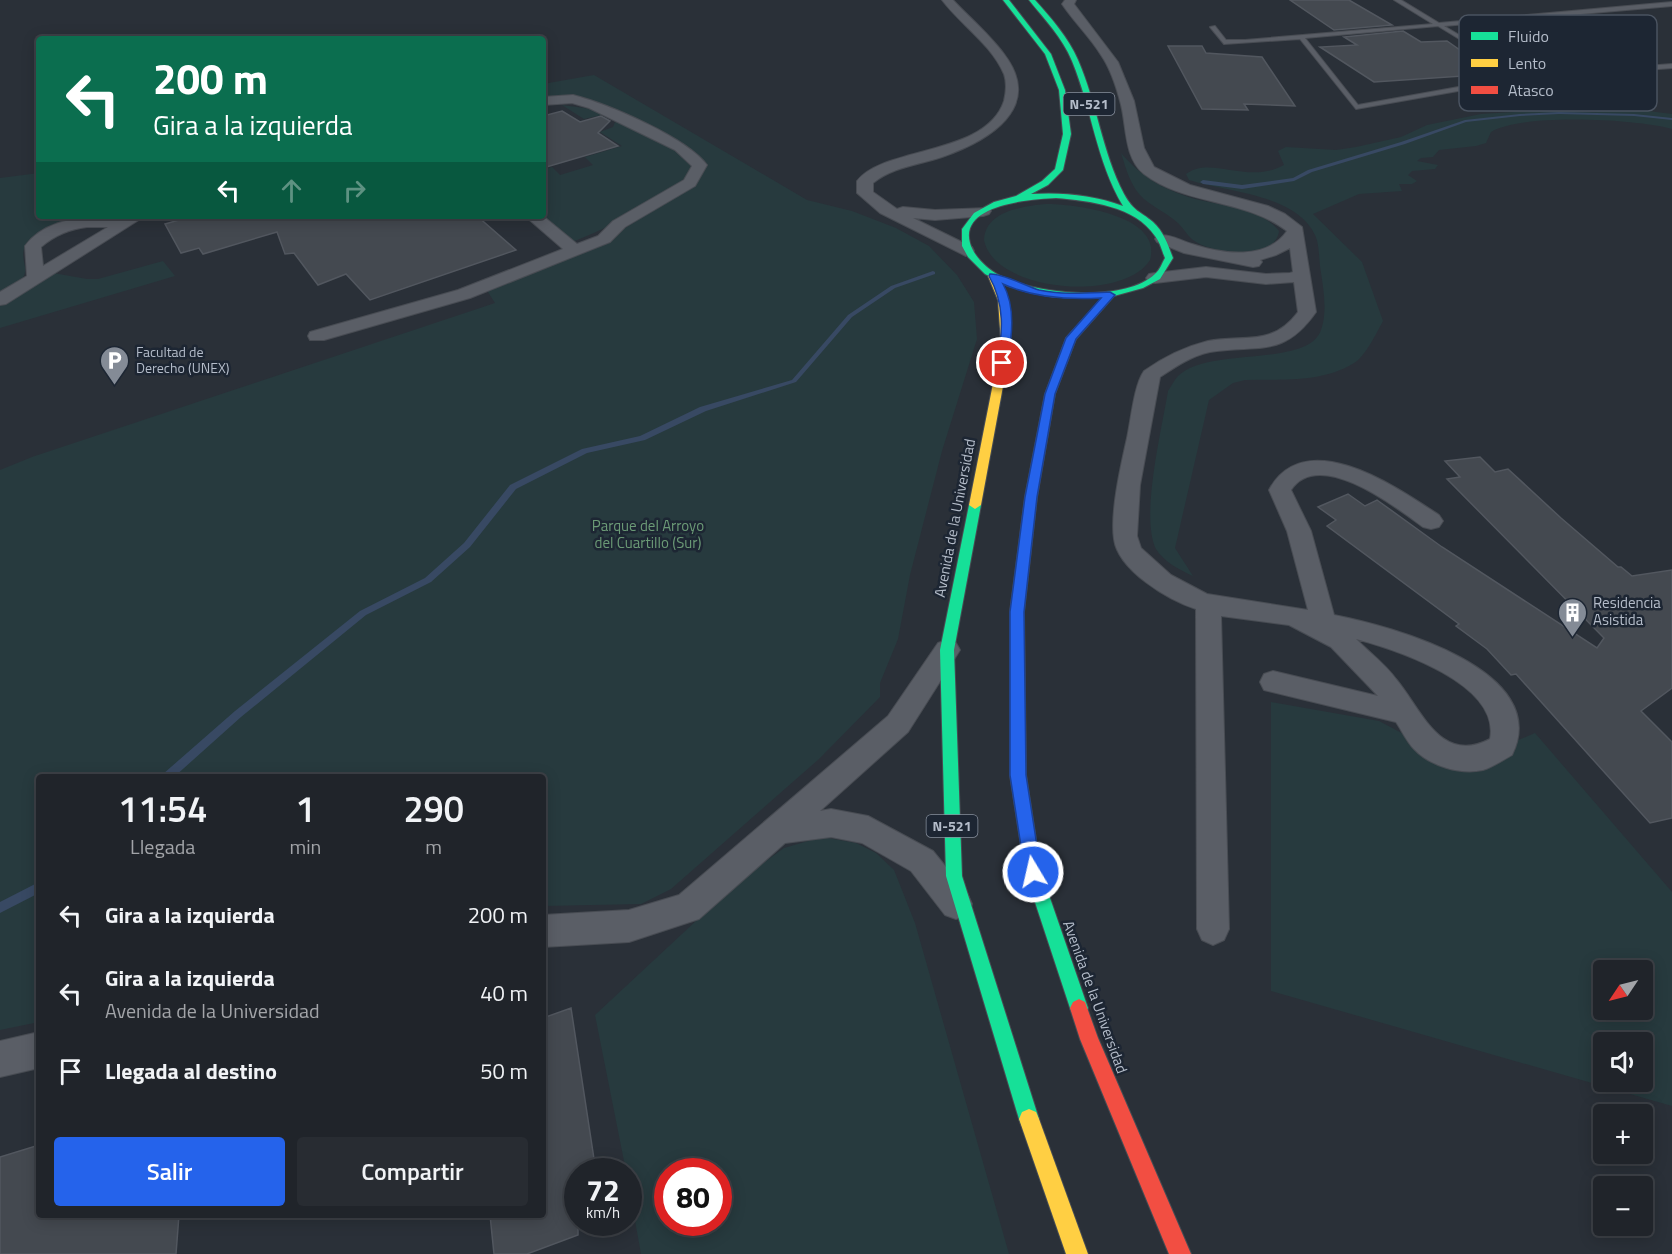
<!DOCTYPE html>
<html lang="es">
<meta charset="utf-8">
<style>
:root{--surface:#20242a;--page:#282c32;--text:#f1f3f6;--muted:#a2a4a8;--line:#3d4147;--accent:#2563eb}
body{margin:0;font-family:"Titillium Web",sans-serif;background:var(--page);color:var(--text);height:100vh;display:flex;flex-direction:column;font-size:22px;white-space:nowrap}
*{box-sizing:border-box;margin:0}
p{font-size:20px;color:var(--muted)}
.icon{flex:none;width:33px;height:33px;fill:none;stroke:currentColor;stroke-width:2;stroke-linecap:round;stroke-linejoin:round}
.map{position:relative;flex:1;overflow:hidden}
.details{position:absolute;left:36px;top:774px;width:510px;height:444px;display:flex;flex-direction:column;background:var(--surface);border-radius:6px;box-shadow:0 3px 15px #0003,0 0 0 2px var(--line)}
.details>*{flex:none}
.hud{position:absolute;left:36px;top:36px;width:510px;height:183px;border-radius:6px;box-shadow:0 3px 15px #0003,0 0 0 2px var(--line);background:#0b6e4f;color:#fff;overflow:hidden}
.needle{width:39px;rotate:235deg}
.controls{position:absolute;left:1593px;top:960px;display:grid;gap:12px}
.controls a{display:grid;place-items:center;width:60px;height:60px;border-radius:6px;background:var(--surface);box-shadow:0 3px 15px #0003,0 0 0 2px var(--line);font-size:30px}
.speed{position:absolute;left:564px;top:1158px;display:flex;gap:12px;font-size:30px;font-weight:700;text-align:center}
.speed>*{display:grid;place-content:center;width:78px;height:78px;border-radius:50%;background:var(--surface);box-shadow:0 3px 15px #0003,0 0 0 2px var(--line);line-height:1}
.speed small{font-size:15px;font-weight:400}
.speed .limit{border:9px solid #d22;background:#fff;color:#111}
.pin{position:absolute;display:grid;place-items:center;width:51px;height:51px;color:#fff;margin:-26px;border:3px solid #fff;border-radius:50%;box-shadow:0 2px 6px #0007}
.me{position:absolute;width:66px;margin:-33px;rotate:351deg;stroke-linejoin:round;filter:drop-shadow(0 0 4px #0008)}
.turn{display:flex;align-items:center;gap:21px;height:126px;padding:0 18px;font-size:27px}
.turn .icon{width:78px;height:78px;stroke-width:2.5}
.turn b{display:block;font-size:42px;line-height:51px}
.lanes{display:flex;align-items:center;height:57px;padding:0 18px;background:#0003;justify-content:center;gap:30px;direction:ltr}
.lanes .off{opacity:.35}
.eta{display:flex;justify-content:space-evenly;align-items:center;height:102px;text-align:center}
.eta b{font-size:36px;font-weight:600;line-height:42px}
.button{display:flex;gap:12px;margin-top:auto;padding:12px 18px}
.button a{flex:1;height:69px;border-radius:6px;background:var(--accent);color:#fff;font-size:24px;font-weight:600;line-height:69px;text-align:center}
.button a+a{background:var(--page);color:var(--text)}
ul{padding:0;list-style:none}
li{display:flex;align-items:center;gap:18px;height:78px;padding:0 18px}
li div{flex:1}
li b{display:block;font-size:22px}
li em{font-style:normal}
.map>svg:first-child{display:block}
.green{fill:#273a3e;fill-rule:evenodd}
.lines{fill:none;stroke-linecap:round;stroke-linejoin:round}
.stream{fill:#384963;fill-rule:evenodd}
.building{fill:#444950;stroke:#52575f;stroke-width:1.5}
.lane-casing{stroke:#484c53;stroke-width:2}
.street-casing{stroke:#484c53;stroke-width:2}
.fast-casing{stroke:#474c53;stroke-width:2}
.slow-casing{stroke:#474c53;stroke-width:2}
.jam-casing{stroke:#474c53;stroke-width:2}
.lane{fill:#5a5e66;fill-rule:evenodd}
.street{fill:#5a5e66;fill-rule:evenodd}
.fast{fill:#16e098;fill-rule:evenodd}
.slow{fill:#ffcf43;fill-rule:evenodd}
.jam{fill:#f24e42;fill-rule:evenodd}
.route{fill:#2563eb;stroke:#184099;stroke-width:1.5}
.labels{text-anchor:middle;stroke-width:5;stroke-linejoin:round;paint-order:stroke}
.shield{fill:#1d2633;stroke:#878f9c;stroke-width:1.5}
.shield-label{font-size:14px;font-weight:bold;fill:#b4bcc9}
.far-poi-label{font-size:14px;fill:#b4bcc9;stroke:#1d2633;text-anchor:start}
.street-label{font-size:15px;fill:#b4bcc9;stroke:#1d2633}
.park-label{font-size:15px;fill:#6b9a76;stroke:#1d2633}
.poi-label{font-size:15px;fill:#b4bcc9;stroke:#1d2633;text-anchor:start}
.key{fill:#1d2633;stroke:#4a5360;stroke-width:1.5}
.key-label{font-size:16px;fill:#b4bcc9}
</style>
<div class="map">
<svg width="1672" height="1254" viewBox="0 0 1672 1254">
<rect width="100%" height="100%" fill="#2a3038"/>
<g class="green">
<path d="M594,75L807,200L852,211L896,228L929,246L957,275L974,302L977,339L942,451L910,575L898,639L880,683V697L819,759L671,889L641,904L543,906V777H39V1022L0,1030V470L32,457L495,303L486,289L603,242L695,184L704,162C677,138 621,108 585,102C571,100 557,101 543,100V84Z"/>
<path d="M562,105L599,110L670,146L689,161L692,170C672,197 604,230 572,242L543,216V170L552,167L560,175L593,165L585,157L622,146L600,132L613,127L616,120L602,115L584,119Z"/>
<path d="M1608,109H1632L1672,114V129C1636,119 1521,113 1491,132L1486,143L1476,146L1439,150L1433,157L1421,158L1417,161L1438,165L1435,169L1412,171L1408,175L1417,181L1412,184H1399L1402,191L1359,194L1313,214L1362,262L1383,321C1377,332 1365,357 1354,363C1322,383 1282,379 1245,380L1233,383L1209,400L1175,548L1193,576C1180,570 1164,562 1156,549C1140,518 1162,428 1168,391C1171,387 1174,380 1178,376C1209,346 1308,368 1321,330C1328,310 1323,287 1320,266C1319,257 1319,243 1315,235C1296,194 1226,192 1189,180L1186,174C1210,155 1248,185 1284,165L1278,151L1286,147L1336,150L1356,147L1401,137L1427,125L1481,114L1548,110L1593,112Z"/>
<path d="M1121,153C1142,178 1168,192 1199,200C1228,207 1259,207 1279,231C1275,261 1218,254 1198,243C1189,239 1185,230 1178,223C1168,214 1155,208 1144,199C1131,188 1126,169 1121,153Z"/>
<path d="M39,173V216H126C102,220 33,222 24,249C22,255 24,261 25,267C27,282 11,289 0,296V178Z"/>
<path d="M1046,204C1075,204 1163,215 1150,260C1123,303 994,292 984,240C985,211 1024,206 1046,204Z"/>
<path d="M163,261L175,276L0,328V304L53,273L87,279H98Z"/>
<path d="M1271,702L1379,721L1445,756L1502,747L1535,733L1672,892V1106L1271,991ZM1604,970H1642V1010H1604ZM1604,1042H1642V1082H1604Z"/>
<path d="M822,837L856,843L876,853L894,870L915,923L1009,1254H641L629,1187L628,1172L626,1171L595,1015L740,880L784,848ZM668,1172H718V1222H668Z"/>
</g>
<g class="lines">
<g class="stream">
<path d="M1559,112L1634,114L1672,118V120L1634,116L1559,114L1520,116L1466,122L1405,144L1312,172L1294,181L1242,189L1203,184L1200,182L1203,180L1242,185L1293,178L1308,170L1401,142L1465,120L1520,114Z"/>
<path d="M933,271L935,272V274L895,288L852,317L796,382L706,411L645,440L587,453L516,489L470,547L431,582L366,615L241,717L174,777H162L163,774L235,711L360,611L425,578L464,543L510,485L582,449L640,436L700,407L792,380L848,315L891,286Z"/>
<path d="M39,882V893L0,913V902Z"/>
</g>
</g>
<g class="building">
<path d="M1290,0H1349L1392,25L1334,30Z"/>
<path d="M1403,31L1421,42L1447,41L1494,74L1374,82L1320,47L1357,45L1344,37Z"/>
<path d="M1168,46H1202L1206,53L1262,57L1295,106L1244,104L1248,110L1202,109Z"/>
<path d="M562,111L580,122L601,116L610,121L598,133L618,146L543,168V116Z"/>
<path d="M193,216H477L516,250L370,300L346,274L318,285L294,253L285,254L277,232L203,254L199,248L181,253L165,224Z"/>
<path d="M1480,457L1495,472L1508,469L1561,518L1618,567H1621L1632,576L1672,570V688L1641,711L1672,742V818L1650,823L1516,674L1511,675L1487,649L1456,626L1459,624L1327,526L1336,520L1318,507L1348,494L1365,506L1377,500L1442,547L1597,648L1604,638L1447,479L1460,477L1445,461Z"/>
<path d="M571,1008L596,1172H578V1235L527,1254H494L490,1215H543V1018Z"/>
<path d="M39,1145V1215H179L176,1254H0V1157Z"/>
</g>
<g class="lines">
<defs>
<path id="lane" d="M1394,0H1401L1439,23L1672,2V6L1444,26L1527,75L1672,64V68L1526,79L1356,109L1300,39L1224,44L1210,27L1215,26L1226,40H1245L1433,24ZM1438,26L1520,76L1358,105L1305,38Z"/>
<g id="street">
<path d="M942,0H953C970,18 989,34 1004,54C1045,108 988,141 942,157C918,165 893,167 873,183V192L897,209L903,207L935,210L989,208L991,211L989,214L983,216L935,220L913,218L972,247L974,251L966,256L880,213L857,193V181C884,146 986,156 1004,101C1006,93 1007,83 1004,74C991,44 961,25 942,0Z"/>
<path d="M1065,0H1076L1074,4L1118,62L1134,101L1144,148L1154,167L1190,185L1268,206L1285,214L1302,227L1316,312C1283,359 1258,344 1210,352C1191,356 1175,367 1160,377L1140,485L1137,536L1141,548L1171,575L1207,594L1308,610L1287,531L1269,490C1305,423 1398,488 1439,515L1443,521L1439,527L1431,529L1423,527C1397,508 1319,447 1291,490L1311,531L1334,615C1391,626 1554,670 1512,755C1503,760 1493,767 1483,770C1460,775 1430,766 1414,749C1407,742 1402,731 1396,722L1264,690L1260,682L1264,674L1273,671L1378,696L1331,647L1289,625L1221,616L1229,929L1224,940L1213,945L1202,940L1197,929L1196,609C1168,600 1118,570 1114,539C1110,512 1121,465 1127,438C1131,420 1134,385 1144,371C1164,357 1184,347 1208,341C1244,334 1272,347 1298,312L1294,282L1266,284L1206,277L1155,283L1149,282L1146,278L1149,274L1155,273L1206,267L1266,274L1290,273L1293,272L1290,248L1276,255L1260,260L1262,262L1259,266L1253,267L1184,253L1157,242L1155,239L1157,236C1169,233 1181,241 1192,244C1222,254 1266,261 1287,231C1244,198 1186,206 1144,174C1123,157 1127,124 1120,101C1116,86 1110,68 1101,55C1090,37 1074,22 1062,4ZM1356,639C1397,650 1501,684 1490,739C1440,765 1422,710 1396,679C1385,664 1369,652 1356,639Z"/>
<path d="M573,95C608,104 686,137 707,165L695,186L625,227L610,242L470,298L324,340H310L308,336L310,332L458,290L563,249L525,216H543L577,244L598,236L613,221L684,180L692,166L675,150L589,108L572,103L543,105V97Z"/>
<path d="M126,216H145L6,304L0,305V292L27,276L25,246C41,224 72,217 98,217C107,217 118,221 126,216ZM87,227H108L43,266L41,247C55,235 70,229 87,227Z"/>
<path d="M947,640L956,643L960,650L908,732L820,811L831,809L868,816L933,851L967,893L972,904L967,915L956,919L945,915L911,871L862,843L831,837L785,843L699,919L629,942L543,947V915L629,910L679,895L888,716L938,643Z"/>
<path d="M39,1032V1068L0,1077V1041Z"/>
</g>
<g id="fast">
<path d="M1003,0H1009L1051,54L1065,90L1071,134L1063,170L1048,185L1031,194C1062,192 1094,195 1123,206C1096,161 1092,109 1072,61C1062,37 1045,20 1029,0H1035C1051,18 1068,37 1078,60C1097,103 1102,152 1124,194C1134,212 1140,211 1153,222C1164,232 1168,245 1173,258L1160,279L1143,288L1114,296L1076,339L1055,394L1037,497L1024,612L1026,775L1041,872L1088,1008L1085,1014L1079,1017L1073,1014L1070,1008L1025,872L1010,775V612L1025,497L1045,394L1066,338L1103,297H1053L1008,286L985,274L968,257L962,246V229L974,213L994,202L1016,196L1042,181L1055,169L1063,134L1059,90L1045,54ZM1056,198C1090,201 1135,206 1155,236C1160,242 1162,251 1165,258C1162,263 1160,270 1155,274C1123,304 1032,294 997,274C986,268 973,255 970,243C959,204 1032,199 1056,198Z"/>
<path d="M975,501L981,505L954,650L962,876L1039,1119L1036,1126L1029,1129L1022,1126L1019,1119L946,876L940,650L969,505Z"/>
</g>
<g id="slow">
<path d="M990,274H996L1008,300L1011,343L981,505L975,509L969,505L1001,343L998,300L988,276Z"/>
<path d="M1029,1109L1036,1112L1039,1119L1088,1254H1066L1019,1119L1022,1112Z"/>
</g>
<path id="jam" d="M1079,999L1085,1002L1098,1038L1191,1254H1169L1080,1039L1070,1008L1073,1002Z"/>
</defs>
<use href="#lane" class="lane-casing"/>
<use href="#street" class="street-casing"/>
<use href="#fast" class="fast-casing"/>
<use href="#slow" class="slow-casing"/>
<use href="#jam" class="jam-casing"/>
<use href="#lane" class="lane"/>
<use href="#street" class="street"/>
<use href="#fast" class="fast"/>
<use href="#slow" class="slow"/>
<use href="#jam" class="jam"/>
</g>
<path class="route" d="M990,274C1002,273 1026,286 1039,290C1063,295 1086,293 1110,292L1115,295L1076,339L1055,394L1037,497L1024,612L1026,775L1041,872L1039,877L1033,879L1027,877L1025,872L1010,775V612L1025,497L1045,394L1066,338L1101,298C1067,300 1034,298 1003,284C1016,307 1012,338 1007,363L1002,366L997,363C1003,332 1005,304 989,276Z"/>
<defs>
<symbol id="parking-pin" viewBox="-11 -11 22 30"><path d="M0 17L-7.5 6A9.5 9.5 0 1 1 7.5 6Z" fill="#848b96" stroke="#1d2633"/><path d="M-3.5-5.5H1a3.5 3.5 0 0 1 0 7H-1V5.5H-3.5ZM-1-3.4V-.6H.8a1.4 1.4 0 0 0 0-2.8Z" fill="#fff"/></symbol>
<symbol id="building-pin" viewBox="-11 -11 22 30"><path d="M0 17L-7.5 6A9.5 9.5 0 1 1 7.5 6Z" fill="#848b96" stroke="#1d2633"/><path d="M-4-6H4V6H1V3H-1V6H-4ZM-2.5-4.3h1.7v1.8h-1.7ZM.8-4.3h1.7v1.8H.8ZM-2.5-1h1.7V.8h-1.7ZM.8-1h1.7V.8H.8Z" fill="#fff"/></symbol>
</defs>
<g fill-rule="evenodd">
<use href="#parking-pin" x="98" y="344" width="33" height="45"/>
<use href="#building-pin" x="1556" y="596" width="33" height="45"/>
</g>
<g class="labels">
<g class="shield">
<rect x="1063.5" y="93" width="51" height="22" rx="4.5"/>
<rect x="926.5" y="815" width="51" height="22" rx="4.5"/>
</g>
<g class="shield-label">
<text x="1089" y="109">N-521</text>
<text x="952" y="831">N-521</text>
</g>
<g class="far-poi-label">
<text x="136" y="357">Facultad de<tspan x="136" dy="16">Derecho (UNEX)</tspan></text>
</g>
<g class="street-label">
<text transform="translate(955 518) rotate(-79)" y="5">Avenida de la Universidad</text>
<text transform="translate(1095 997) rotate(70)" y="5">Avenida de la Universidad</text>
</g>
<g class="park-label">
<text x="648" y="531">Parque del Arroyo<tspan x="648" dy="17">del Cuartillo (Sur)</tspan></text>
</g>
<g class="poi-label">
<text x="1593" y="608">Residencia<tspan x="1593" dy="17">Asistida</tspan></text>
</g>
</g>
<rect x="1459" y="15" width="198" height="96" rx="9" class="key"/>
<rect x="1471" y="32" width="27" height="8" fill="#16e098"/>
<rect x="1471" y="59" width="27" height="8" fill="#ffcf43"/>
<rect x="1471" y="86" width="27" height="8" fill="#f24e42"/>
<g class="key-label">
<text x="1508" y="42">Fluido</text>
<text x="1508" y="69">Lento</text>
<text x="1508" y="96">Atasco</text>
</g>
</svg>
<div class="controls">
<a><svg class="needle" viewBox="-14 -14 28 28"><path d="M0-13l5 13h-10z" fill="#e53935"/><path d="M0 13l5-13h-10z" fill="#a2a4a8"/></svg></a>
<a><svg class="icon" aria-label="sound" viewBox="0 0 24 24"><path d="M4 9h4l5-4v14l-5-4H4zM17 9q2 3 0 6"/></svg></a>
<a>+</a>
<a>−</a>
</div>
<div class="speed"><div>72<small>km/h</small></div><div class="limit">80</div></div>
<div class="pin" style="left:1002px;top:363px;background:#d93025"><svg class="icon" aria-label="arrive" viewBox="0 0 24 24"><path d="M6 21V4h12l-3 4 3 4H6"/></svg></div>
<svg class="me" style="left:1033px;top:872px" viewBox="-20 -20 40 40"><circle r="17" fill="#2563eb" stroke="#fff" stroke-width="3"/><path d="M0-11L8 9 0 5-8 9z" fill="#fff"/></svg>
<div class="hud">
<div class="turn"><svg class="icon" aria-label="left" viewBox="0 0 24 24"><path d="M17 20v-9H6M10 6l-5 5 5 5"/></svg><div><b>200 m</b>Gira a la izquierda</div></div>
<div class="lanes"><svg class="icon" aria-label="left" viewBox="0 0 24 24"><path d="M17 20v-9H6M10 6l-5 5 5 5"/></svg><svg class="icon off" aria-label="ahead" viewBox="0 0 24 24"><path d="M12 20V5M6 11l6-6 6 6"/></svg><svg class="icon off" aria-label="right" viewBox="0 0 24 24"><path d="M7 20v-9h11M14 6l5 5-5 5"/></svg></div>
</div>
<section class="details">
<div class="eta">
<div><b>11:54</b><p>Llegada</p></div>
<div><b>1</b><p>min</p></div>
<div><b>290</b><p>m</p></div>
</div>
<ul>
<li><svg class="icon" aria-label="left" viewBox="0 0 24 24"><path d="M17 20v-9H6M10 6l-5 5 5 5"/></svg><div><b>Gira a la izquierda</b></div><em>200 m</em></li>
<li><svg class="icon" aria-label="left" viewBox="0 0 24 24"><path d="M17 20v-9H6M10 6l-5 5 5 5"/></svg><div><b>Gira a la izquierda</b><p>Avenida de la Universidad</p></div><em>40 m</em></li>
<li><svg class="icon" aria-label="arrive" viewBox="0 0 24 24"><path d="M6 21V4h12l-3 4 3 4H6"/></svg><div><b>Llegada al destino</b></div><em>50 m</em></li>
</ul>
<div class="button"><a>Salir</a><a>Compartir</a></div>
</section>
</div>
